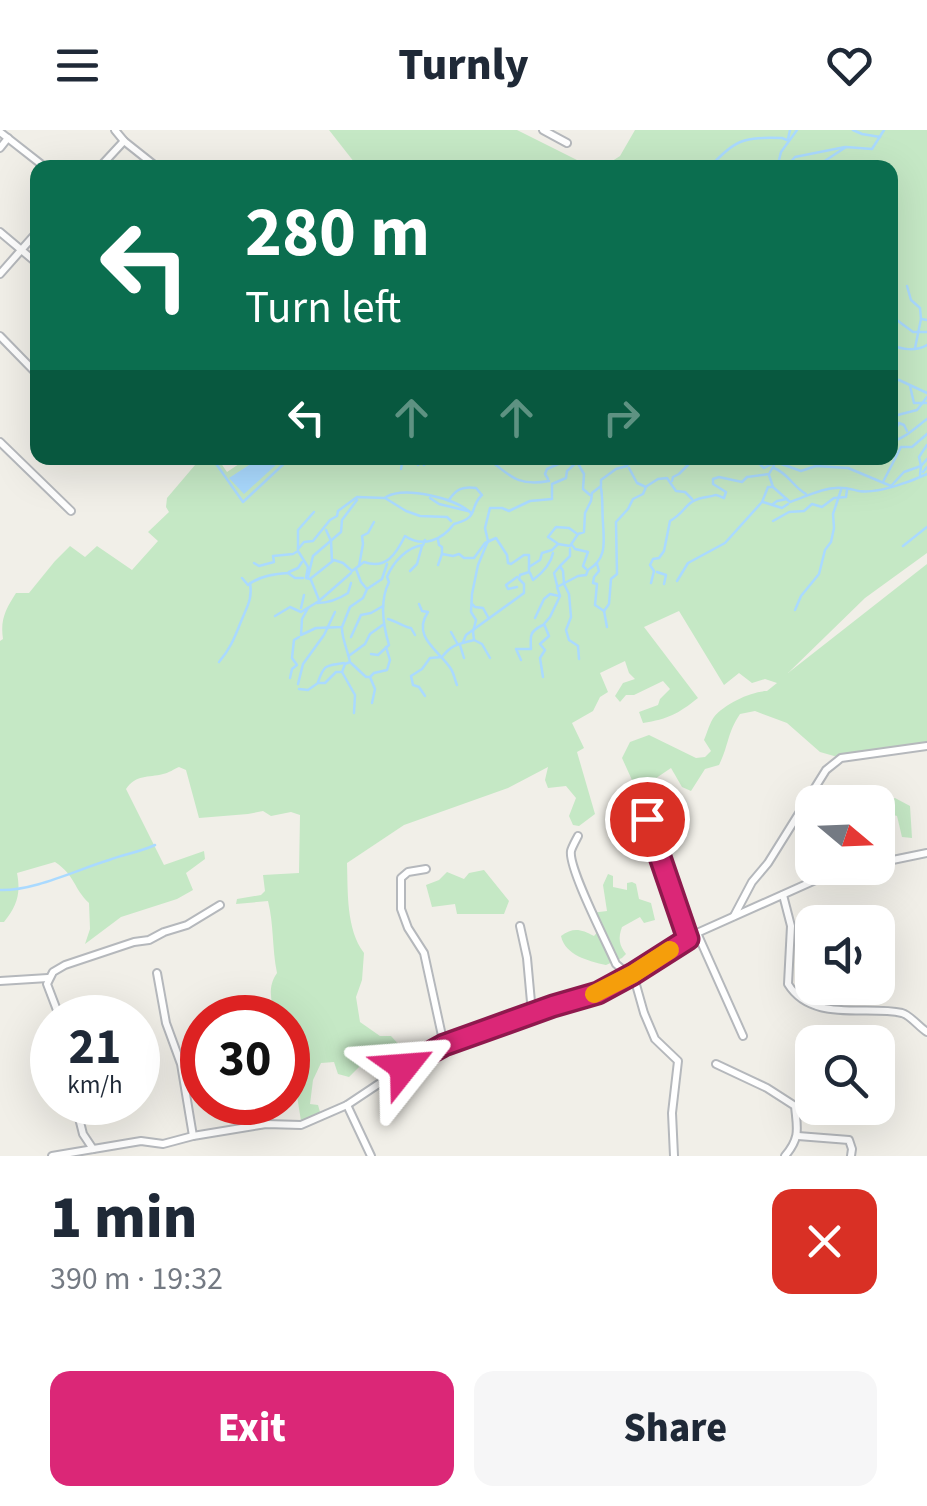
<!DOCTYPE html>
<meta charset="utf-8">
<style>
:root{--surface:#fff;--page:#f6f6f7;--text:#1f2937;--muted:#747a83;--accent:#db2777}
body{margin:0;font-family:"Source Sans 3",sans-serif;background:var(--page);color:var(--text);height:100vh;display:flex;flex-direction:column;font-size:38px;white-space:nowrap}
*{box-sizing:border-box;margin:0}
p{font-size:32px;color:var(--muted)}
.icon{flex:none;width:55px;height:55px;fill:none;stroke:currentColor;stroke-width:2;stroke-linecap:round;stroke-linejoin:round}
.map{position:relative;height:1026px;overflow:hidden}
.drawer{display:flex;flex-direction:column;background:var(--surface);flex:1}
.drawer>*{flex:none}
.guide{position:absolute;left:30px;top:30px;width:868px;height:305px;border-radius:20px;box-shadow:0 10px 40px #0002;background:#0b6e4f;color:#fff;overflow:hidden}
.needle{width:65px;rotate:109deg}
.controls{position:absolute;left:795px;top:655px;display:grid;gap:20px}
.controls a{display:grid;place-items:center;width:100px;height:100px;border-radius:20px;background:var(--surface);box-shadow:0 10px 40px #0002;font-size:50px}
.speed{position:absolute;left:30px;top:865px;display:flex;gap:20px;font-size:50px;font-weight:700;text-align:center}
.speed>*{display:grid;place-content:center;width:130px;height:130px;border-radius:50%;background:var(--surface);box-shadow:0 10px 40px #0002;line-height:1}
.speed small{font-size:25px;font-weight:400}
.speed .limit{border:15px solid #d22;background:#fff;color:#111}
.pin{position:absolute;display:grid;place-items:center;width:85px;height:85px;color:#fff;margin:-42px;border:5px solid #fff;border-radius:50%;box-shadow:0 2px 10px #0007}
.me{position:absolute;width:110px;margin:-55px;rotate:62deg;stroke-linejoin:round;filter:drop-shadow(0 0 8px #0008)}
.turn{display:flex;align-items:center;gap:35px;height:210px;padding:0 50px;font-size:45px}
.turn .icon{width:130px;height:130px;stroke-width:2.5}
.turn b{display:block;font-size:70px;line-height:85px}
.lanes{display:flex;align-items:center;height:95px;padding:0 50px;background:#0003;justify-content:center;gap:50px;direction:ltr}
.lanes .off{opacity:.35}
.round{display:grid;place-items:center;flex:none;width:105px;height:105px;border-radius:20px;background:var(--page)}
.head{display:flex;align-items:center;justify-content:space-between;height:170px;padding:0 50px}
h1{font-size:60px;font-weight:800;line-height:75px}
.button{display:flex;gap:20px;margin-top:auto;padding:20px 50px}
.button a{flex:1;height:115px;border-radius:20px;background:var(--accent);color:#fff;font-size:40px;font-weight:800;line-height:115px;text-align:center}
.button a+a{background:var(--page);color:var(--text)}
header{display:flex;justify-content:space-between;align-items:center;height:130px;padding:0 50px;background:var(--surface);font-size:45px;font-weight:800}
.map>svg:first-child{display:block}
.green{fill:#c5e8c5}
.water{fill:#aadaff}
.lines{fill:none;stroke-linecap:round;stroke-linejoin:round}
.stream{stroke:#aadaff;stroke-width:2.5}
.minor-casing{stroke:#b5b8bc;stroke-width:10}
.minor{stroke:#fff;stroke-width:6}
.route-casing{stroke:#8e194d;stroke-width:25}
.route{stroke:#db2777;stroke-width:18}
.slow{stroke:#f59e0b;stroke-width:18}
</style>
<header><svg class="icon" aria-label="menu" viewBox="0 0 24 24"><path d="M4 6h16M4 12h16M4 18h16"/></svg>Turnly<svg class="icon" aria-label="heart" viewBox="0 0 24 24"><path d="M12 20l-8-8c-3-5 5-10 8-4 3-6 11-1 8 4z"/></svg></header>
<div class="map">
<svg width="927" height="1026" viewBox="0 0 927 1026">
<rect width="100%" height="100%" fill="#f1efe8"/>
<g class="green">
<path d="M329,0H517L591,37H358Z"/>
<path d="M635,0H927V423L865,468L788,543L927,434V616L841,628L820,622L787,593L755,581L740,584C727,603 729,615 719,635L705,639L691,661L682,657L671,638L637,661L622,628L630,612L649,605L696,628L705,627L711,621L704,610C707,603 710,592 714,587C724,574 752,561 767,561L777,553L765,549L752,553L739,543L724,555L679,481L644,497L698,568C678,584 668,589 643,593L639,582L658,575L660,569L670,559L663,551L634,565H626L620,572L615,566L623,553L635,549L629,543L625,531L600,543L608,562L600,567L593,581L572,593L584,618L577,622L595,684L579,696L573,695L569,686L576,668L566,656L548,658L545,650L548,637L508,658L404,695L347,733C348,762 346,799 364,823L362,850L356,867L360,892L380,906H391L412,929L387,939L375,928L361,935L349,947L338,944L334,932L321,933L313,950L310,974L318,975L320,982L315,986L301,991L295,953H291L288,934V888L276,887C271,872 267,857 277,843C272,819 274,795 268,771L236,774L237,769L261,765L265,761L263,745L299,743L300,685L291,682L271,686L263,681L248,684L199,688L186,640L179,637C174,639 169,643 163,644C148,648 136,644 126,659L164,735L204,721L205,729L186,743L193,760L177,769L121,787L85,814L90,799L89,773C73,758 76,746 55,732L17,743C21,764 17,776 4,792H0V511L3,509C0,489 6,479 16,463H29L55,431L70,416L85,427L97,416L132,440L158,411L148,402L169,382L166,377L167,368L201,328H221L218,329L227,342L248,328H260L230,348L276,334L270,328H890V38L603,37L620,26Z"/>
<path d="M895,668L910,676L912,708L902,707L897,686L878,681V677L882,673Z"/>
<path d="M484,740L509,771L504,784H457L455,774L432,777L426,755L439,750L447,742L464,749L469,743Z"/>
<path d="M608,744L613,746V757L627,760V753L632,752L636,754L639,769L651,773L655,790L644,793L640,787L622,797C618,808 619,815 626,824L622,828L606,835C588,831 565,825 561,806C573,797 581,799 594,806L600,799L590,787L591,783L607,781L603,755Z"/>
</g>
<path class="water" d="M260,328H270L277,334L244,364L229,348Z"/>
<g class="lines">
<g class="stream">
<path d="M853,0L862,4L880,7"/>
<path d="M788,9L790,0"/>
<path d="M714,33L731,38"/>
<path d="M709,38C735,9 744,7 782,8L787,10"/>
<path d="M777,38L781,22L797,0"/>
<path d="M779,38L788,35L795,27L845,17"/>
<path d="M814,38L846,17L872,19L884,0"/>
<path d="M907,156L911,170L920,178L921,189"/>
<path d="M890,185L913,202H927"/>
<path d="M890,215C902,219 915,222 927,215"/>
<path d="M915,218L921,189L927,190"/>
<path d="M890,250H899L927,263"/>
<path d="M910,256L914,273H927"/>
<path d="M890,287L917,280L927,267"/>
<path d="M896,298L899,293L904,295L907,301"/>
<path d="M890,312C904,309 915,298 927,289"/>
<path d="M212,328L243,372L290,328"/>
<path d="M440,328L441,330"/>
<path d="M487,328C510,345 516,357 549,351"/>
<path d="M578,328L577,332L584,344L583,359L590,365"/>
<path d="M756,331L764,338L776,332L801,341L816,336L848,338L891,356L904,342L921,336L919,327L927,315"/>
<path d="M661,332L662,328"/>
<path d="M613,333L621,330L626,332"/>
<path d="M418,335L419,328"/>
<path d="M424,335L427,328"/>
<path d="M774,338C789,344 792,356 806,364"/>
<path d="M401,339L403,328"/>
<path d="M923,342L927,337"/>
<path d="M769,345L773,357L790,372C805,367 820,359 835,358C845,357 850,359 859,361C877,364 910,352 927,344"/>
<path d="M920,345L921,336L927,329"/>
<path d="M548,349L545,344L547,339L572,328"/>
<path d="M672,351L673,347L679,344L688,335"/>
<path d="M883,352L901,317H912L927,304"/>
<path d="M647,356L658,349L667,348L676,361L685,362L692,369"/>
<path d="M386,367C405,356 455,368 471,383"/>
<path d="M430,368L439,374L468,381"/>
<path d="M763,372L782,378L788,374"/>
<path d="M773,374L777,371L787,369"/>
<path d="M773,391L789,382L804,381L812,374L822,377L834,368L846,367L847,360"/>
<path d="M326,400L331,411L332,431"/>
<path d="M438,410L439,415L442,417V424L438,435"/>
<path d="M557,413L548,407L556,397L569,398L576,403"/>
<path d="M572,415L575,419L588,422L583,436L586,439"/>
<path d="M903,416L927,397"/>
<path d="M298,419L304,412L313,411L330,390L337,386L338,381L357,367L385,368L406,381L420,386L447,387L451,391"/>
<path d="M298,419V400L314,382"/>
<path d="M570,419V426L560,436L563,441L564,454L569,464L571,487L566,500L569,510L578,516L579,529"/>
<path d="M442,424L453,426L459,424L464,428H474L485,413L496,408L507,425L508,433L511,434L524,425H529V437L540,430L542,423L552,420L558,414L570,416L578,404L584,402L585,383L591,371L592,363L601,356V350L616,339L627,336L630,328"/>
<path d="M254,433L259,436L274,432L273,426L293,424L298,421L308,437L306,448L310,449L334,430L343,433L352,441L364,432C386,440 396,424 405,406C423,418 442,410 454,394C481,387 468,378 482,365L476,358C463,356 456,359 449,370"/>
<path d="M597,434L599,441L594,447L593,453L597,454L595,475L604,481L607,497"/>
<path d="M359,436L363,414L362,406L368,403L374,392"/>
<path d="M356,439L361,452L366,458"/>
<path d="M410,441L417,434L422,416"/>
<path d="M289,442L298,438L302,432"/>
<path d="M657,442L666,445L664,454"/>
<path d="M530,443L533,450C541,444 551,434 553,423"/>
<path d="M308,447L313,426L341,402L342,390L357,370"/>
<path d="M242,448L248,455C259,446 274,444 288,443L295,448H303"/>
<path d="M311,450L319,470"/>
<path d="M677,451L688,433L725,413L762,372L768,357H772"/>
<path d="M651,453L654,441L650,435L653,429L659,428L664,421L670,391C688,381 684,370 707,367C721,365 711,363 724,368L726,362L713,354V349L719,347L742,352L747,347L769,344L778,328"/>
<path d="M557,455L554,443L560,436"/>
<path d="M517,457L508,459L506,455L517,447"/>
<path d="M317,473C328,473 339,469 348,463L351,453"/>
<path d="M419,474L422,481L428,482C411,507 440,521 451,539C454,544 455,550 457,555"/>
<path d="M472,474L475,477L483,478L488,487"/>
<path d="M301,478L304,465"/>
<path d="M308,478L302,489L301,505L316,498L342,497L350,477L363,468L367,459L382,449L387,434"/>
<path d="M795,480L801,466L819,444L825,420L831,412L834,398L833,384L841,360"/>
<path d="M604,481L609,474L611,449L617,444L616,392L628,379L633,369L643,364L646,357L637,353L629,338"/>
<path d="M275,486L290,477L301,482L319,471L351,443"/>
<path d="M535,488L544,469L550,464L559,466"/>
<path d="M388,489C396,491 406,498 411,498L415,505"/>
<path d="M342,499C342,508 348,522 350,532L345,534L342,542L355,565L354,583"/>
<path d="M451,502L457,513"/>
<path d="M351,507L361,485L371,483L383,476"/>
<path d="M463,512L466,505L524,463V454L519,449L520,445L529,442V437"/>
<path d="M460,515L464,528"/>
<path d="M371,524L378,525L389,515C383,495 380,470 389,452L387,447C393,432 407,417 423,415L425,410"/>
<path d="M350,525L365,514L370,504L384,494"/>
<path d="M490,528L482,514L474,510L473,502L476,490L471,482L472,464L478,435L488,411L485,398L490,378H502L509,381L530,371L552,369V354L566,348L567,341L577,332"/>
<path d="M521,530L516,519H531C530,505 530,501 543,495"/>
<path d="M219,532C230,519 234,509 240,494C246,478 253,470 250,453"/>
<path d="M351,533L366,547H370L375,559L372,573"/>
<path d="M371,546L374,543L387,540L390,530L386,517"/>
<path d="M543,547L540,528L545,520L540,514L549,506L544,494L550,487L560,466L557,457L578,446L586,445L588,440C607,429 604,413 603,393C602,381 603,370 601,358"/>
<path d="M290,548L292,539L297,535L292,528L294,510L299,507"/>
<path d="M318,552C325,532 328,536 344,533"/>
<path d="M298,554L303,534L324,505L335,482"/>
<path d="M299,559L308,560L318,553H325L336,542H340"/>
<path d="M425,566L419,557L413,555L411,546L422,539L430,528L442,527C452,514 459,514 474,510"/>
<path d="M0,760C34,761 76,740 109,730C125,724 140,722 155,715"/>
</g>
<defs>
<g id="minor">
<path d="M543,0L567,13"/>
<path d="M0,2L46,38"/>
<path d="M124,11L158,38"/>
<path d="M0,18L8,8"/>
<path d="M99,38L124,11L115,0"/>
<path d="M0,102L38,134"/>
<path d="M0,144L38,101"/>
<path d="M0,206L38,245"/>
<path d="M0,312L71,381"/>
<path d="M647,689L688,809"/>
<path d="M578,706C576,710 572,717 571,721C568,738 607,813 616,834L623,840L633,844L644,883L655,909L678,931L672,983L674,1026"/>
<path d="M878,733L927,723"/>
<path d="M426,739L408,742L401,748V779L408,798L424,823L444,915"/>
<path d="M783,765L791,796L788,854C812,893 866,875 902,883C910,885 919,897 927,902"/>
<path d="M734,786L752,752L768,733L826,640L841,628L927,616"/>
<path d="M520,796L527,828L532,883"/>
<path d="M697,803L743,906"/>
<path d="M157,843L166,893L181,934L193,1006"/>
<path d="M0,851L48,848"/>
<path d="M60,888L47,854L53,842L65,835L134,812L149,810L164,802L187,795L220,775"/>
<path d="M716,934L767,958L795,976C797,998 801,1007 785,1026"/>
<path d="M75,972L83,1004L93,1019"/>
<path d="M347,975L371,1026"/>
<path d="M798,1006L849,1010L852,1019L851,1026"/>
<path d="M52,1026L141,1011L163,1014L193,1006L266,994L301,995L347,975L404,937L444,915L532,883L598,863L633,844L697,803L820,748L860,738"/>
</g>
</defs>
<use href="#minor" class="minor-casing"/>
<use href="#minor" class="minor"/>
</g>
<g class="lines">
<defs>
<path id="route" d="M404,937L444,915L553,876L598,863L633,844L688,809L647,689"/>
</defs>
<use href="#route" class="route-casing"/>
<use href="#route" class="route"/>
<path class="slow" d="M594,864L633,844L670,820"/>
</g>
</svg>
<div class="controls">
<a><svg class="needle" viewBox="-14 -14 28 28"><path d="M0-13l5 13h-10z" fill="#e53935"/><path d="M0 13l5-13h-10z" fill="#747a83"/></svg></a>
<a><svg class="icon" aria-label="sound" viewBox="0 0 24 24"><path d="M4 9h4l5-4v14l-5-4H4zM17 9q2 3 0 6"/></svg></a>
<a><svg class="icon" aria-label="search" viewBox="0 0 24 24"><circle cx="10" cy="10" r="6"/><path d="M15 15l6 6"/></svg></a>
</div>
<div class="speed"><div>21<small>km/h</small></div><div class="limit">30</div></div>
<div class="pin" style="left:647px;top:689px;background:#d93025"><svg class="icon" aria-label="arrive" viewBox="0 0 24 24"><path d="M6 21V4h12l-3 4 3 4H6"/></svg></div>
<svg class="me" style="left:404px;top:937px" viewBox="-20 -20 40 40"><path d="M0-17L14 15 0 8-14 15z" fill="#db2777" stroke="#fff" stroke-width="4"/></svg>
<div class="guide">
<div class="turn"><svg class="icon" aria-label="left" viewBox="0 0 24 24"><path d="M17 20v-9H6M10 6l-5 5 5 5"/></svg><div><b>280 m</b>Turn left</div></div>
<div class="lanes"><svg class="icon" aria-label="left" viewBox="0 0 24 24"><path d="M17 20v-9H6M10 6l-5 5 5 5"/></svg><svg class="icon off" aria-label="ahead" viewBox="0 0 24 24"><path d="M12 20V5M6 11l6-6 6 6"/></svg><svg class="icon off" aria-label="ahead" viewBox="0 0 24 24"><path d="M12 20V5M6 11l6-6 6 6"/></svg><svg class="icon off" aria-label="right" viewBox="0 0 24 24"><path d="M7 20v-9h11M14 6l5 5-5 5"/></svg></div>
</div>
</div>
<section class="drawer">
<div class="head"><div><h1>1 min</h1><p>390 m · 19:32</p></div><a class="round" style="background:#d93025;color:#fff"><svg class="icon" aria-label="close" viewBox="0 0 24 24"><path d="M6 6l12 12M18 6L6 18"/></svg></a></div>
<div class="button"><a>Exit</a><a>Share</a></div>
</section>
